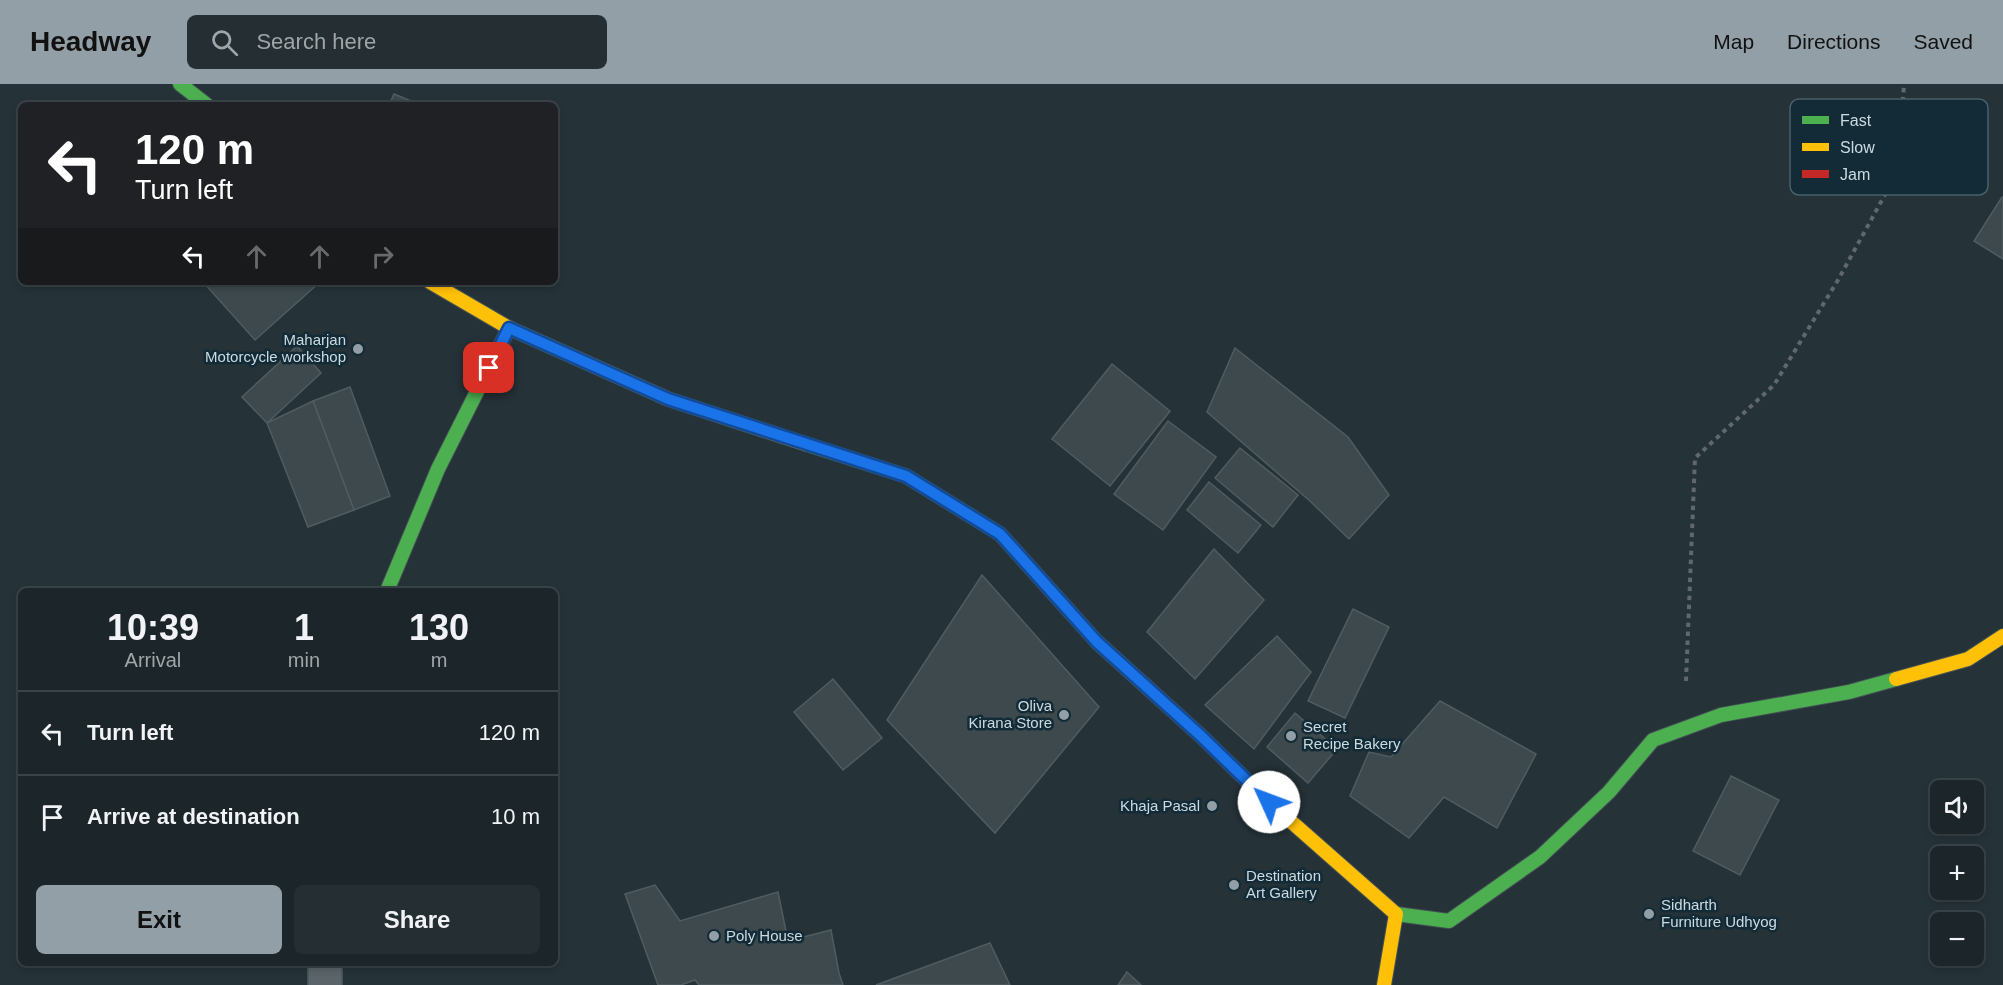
<!DOCTYPE html>
<meta charset="utf-8">
<style>
:root{--surface:#1c262a;--page:#252e32;--text:#f1f3f6;--muted:#a0a5a8;--line:#3a4347;--accent:#929fa6}
body{margin:0;font-family:Helvetica,sans-serif;background:var(--page);color:var(--text);height:100vh;display:flex;flex-direction:column;font-size:22px;white-space:nowrap}
*{box-sizing:border-box;margin:0}
p{font-size:20px;color:var(--muted)}
.icon{flex:none;width:33px;height:33px;fill:none;stroke:currentColor;stroke-width:2;stroke-linecap:round;stroke-linejoin:round}
.map{position:relative;flex:1;overflow:hidden}
.panel{position:absolute;left:18px;top:504px;width:540px;height:378px;display:flex;flex-direction:column;background:var(--surface);border-radius:9px;box-shadow:0 3px 9px #0003,0 0 0 2px var(--line)}
.panel>*{flex:none}
.top-card{position:absolute;left:18px;top:18px;width:540px;height:183px;border-radius:9px;box-shadow:0 3px 9px #0003,0 0 0 2px var(--line);background:#202124;color:#fff;overflow:hidden}
.buttons{position:absolute;left:1930px;top:696px;display:grid;gap:12px}
.buttons a{display:grid;place-items:center;width:54px;height:54px;border-radius:9px;background:var(--surface);box-shadow:0 3px 9px #0003,0 0 0 2px var(--line);font-size:30px}
.pin{position:absolute;display:grid;place-items:center;width:51px;height:51px;color:#fff;margin:-26px;border-radius:12px;box-shadow:0 3px 9px #0006}
.me{position:absolute;width:66px;margin:-33px;rotate:313deg;stroke-linejoin:round;filter:drop-shadow(0 0 4px #0008)}
.turn{display:flex;align-items:center;gap:21px;height:126px;padding:0 18px;font-size:27px}
.turn .icon{width:78px;height:78px;stroke-width:2.5}
.turn b{display:block;font-size:42px;line-height:51px}
.lanes{display:flex;align-items:center;height:57px;padding:0 18px;background:#0003;justify-content:center;gap:30px;direction:ltr}
.lanes .off{opacity:.35}
.eta{display:flex;justify-content:space-evenly;align-items:center;height:102px;text-align:center}
.eta b{font-size:36px;font-weight:800;line-height:42px}
.cta{display:flex;gap:12px;margin-top:auto;padding:12px 18px}
.cta a{flex:1;height:69px;border-radius:9px;background:var(--accent);color:#111;font-size:24px;font-weight:800;line-height:69px;text-align:center}
.cta a+a{background:var(--page);color:var(--text)}
ul{padding:0;list-style:none}
li{display:flex;align-items:center;gap:18px;height:84px;padding:0 18px;border-top:2px solid var(--line)}
li div{flex:1}
li b{display:block;font-size:22px}
li em{font-style:normal}
header{display:flex;align-items:center;gap:36px;box-sizing:border-box;height:84px;padding:0 30px;background:var(--accent);color:#111}
header strong{font-size:28px}
nav{display:flex;gap:33px;margin-inline-start:auto;font-size:21px}
.search{width:420px;height:54px;background:var(--page);display:flex;align-items:center;gap:15px;box-sizing:border-box;padding:0 21px;border-radius:9px;color:var(--muted);font-size:22px}
.map>svg:first-child{display:block}
.building{fill:#3d494c;stroke:#505c5f;stroke-width:1.5}
.lines{fill:none;stroke-linecap:round;stroke-linejoin:round}
.street-casing{stroke:#445055;stroke-width:36}
.fast-casing{stroke:#445055;stroke-width:16}
.slow-casing{stroke:#445055;stroke-width:16}
.jam-casing{stroke:#445055;stroke-width:16}
.path{stroke:#60686d;stroke-width:4;stroke-dasharray:4.5 4.5;stroke-linecap:butt}
.street{stroke:#5b6469;stroke-width:33}
.fast{stroke:#4caf50;stroke-width:14}
.slow{stroke:#ffc107;stroke-width:14}
.jam{stroke:#c62828;stroke-width:14}
.route-casing{stroke:#114b97;stroke-width:15}
.route{stroke:#1a73e8;stroke-width:10}
.poi-dot{fill:#929fa6;stroke:#122b36;stroke-width:2}
.labels{text-anchor:middle;stroke-width:5;stroke-linejoin:round;paint-order:stroke}
.poi-label{font-size:15px;fill:#ccdae1;stroke:#122b36;text-anchor:start}
.key{fill:#122b36;stroke:#4a6069;stroke-width:1.5}
.key-label{font-size:16px;fill:#ccdae1}
</style>
<header>
<strong>Headway</strong>
<div class="search"><svg class="icon" aria-label="search" viewBox="0 0 24 24"><circle cx="10" cy="10" r="6"/><path d="M15 15l6 6"/></svg>Search here</div>
<nav><a>Map</a><a>Directions</a><a>Saved</a></nav>
</header>
<div class="map">
<svg width="2003" height="901" viewBox="0 0 2003 901">
<rect width="100%" height="100%" fill="#253238"/>
<g class="building">
<path d="M394,10L421,21H389Z"/>
<path d="M2002,113H2003V175L1974,157Z"/>
<path d="M203,198H320L255,256Z"/>
<path d="M297,262L321,289L267,339L242,313Z"/>
<path d="M1235,264L1348,353L1389,411L1349,455L1310,417L1207,328Z"/>
<path d="M1112,280L1170,327L1110,402L1052,355Z"/>
<path d="M350,303L390,412L354,426L313,317Z"/>
<path d="M313,317L354,426L308,443L267,339Z"/>
<path d="M1168,337L1216,373L1163,446L1114,410Z"/>
<path d="M1240,364L1298,411L1273,443L1215,394Z"/>
<path d="M1209,398L1261,441L1238,469L1187,426Z"/>
<path d="M1214,465L1264,516L1195,595L1147,548Z"/>
<path d="M982,491L1099,623L995,749L887,636Z"/>
<path d="M1353,525L1389,543L1345,634L1308,617Z"/>
<path d="M1277,552L1311,588L1254,665L1205,621Z"/>
<path d="M833,595L882,654L843,686L794,628Z"/>
<path d="M1440,617L1536,670L1497,744L1444,713L1409,754L1350,712L1369,668L1391,673Z"/>
<path d="M1295,629L1337,665L1308,699L1267,663Z"/>
<path d="M1731,692L1779,716L1740,791L1693,767Z"/>
<path d="M655,801L680,837L778,808L788,857L831,846L839,889L843,901H699L695,896L681,901H658L625,810Z"/>
<path d="M990,859L1010,901H876Z"/>
<path d="M1127,888L1141,901H1118Z"/>
</g>
<g class="lines">
<defs>
<path id="street" d="M325,901V879"/>
<g id="fast">
<path d="M180,0L207,21"/>
<path d="M806,360L906,392L1000,450L1097,558L1149,605"/>
<path d="M387,507L438,385L509,244"/>
<path d="M1396,830L1449,837L1540,773L1609,708L1653,656L1721,631L1849,608L1896,595"/>
</g>
<g id="slow">
<path d="M430,198L509,244L668,315L806,360"/>
<path d="M1896,595L1968,575L2003,552"/>
<path d="M1270,719L1396,830L1384,901"/>
</g>
<path id="jam" d="M1149,605L1201,652L1270,719"/>
</defs>
<use href="#street" class="street-casing"/>
<use href="#fast" class="fast-casing"/>
<use href="#slow" class="slow-casing"/>
<use href="#jam" class="jam-casing"/>
<path class="path" d="M1686,597L1695,374L1774,301L1838,196L1898,87L1904,0"/>
<use href="#street" class="street"/>
<use href="#fast" class="fast"/>
<use href="#slow" class="slow"/>
<use href="#jam" class="jam"/>
</g>
<g class="lines">
<defs>
<path id="route" d="M489,284L509,244L668,315L906,392L1000,450L1097,558L1201,652L1269,718"/>
</defs>
<use href="#route" class="route-casing"/>
<use href="#route" class="route"/>
</g>
<g class="poi-dot">
<circle cx="358" cy="265" r="6"/>
<circle cx="1064" cy="631" r="6"/>
<circle cx="1291" cy="652" r="6"/>
<circle cx="1212" cy="722" r="6"/>
<circle cx="1234" cy="801" r="6"/>
<circle cx="1649" cy="830" r="6"/>
<circle cx="714" cy="852" r="6"/>
</g>
<g class="labels">
<g class="poi-label">
<text x="346" y="261" text-anchor="end">Maharjan<tspan x="346" dy="17">Motorcycle workshop</tspan></text>
<text x="1052" y="627" text-anchor="end">Oliva<tspan x="1052" dy="17">Kirana Store</tspan></text>
<text x="1303" y="648">Secret<tspan x="1303" dy="17">Recipe Bakery</tspan></text>
<text x="1200" y="727" text-anchor="end">Khaja Pasal</text>
<text x="1246" y="797">Destination<tspan x="1246" dy="17">Art Gallery</tspan></text>
<text x="1661" y="826">Sidharth<tspan x="1661" dy="17">Furniture Udhyog</tspan></text>
<text x="726" y="857">Poly House</text>
</g>
</g>
<rect x="1790" y="15" width="198" height="96" rx="9" class="key"/>
<rect x="1802" y="32" width="27" height="8" fill="#4caf50"/>
<rect x="1802" y="59" width="27" height="8" fill="#ffc107"/>
<rect x="1802" y="86" width="27" height="8" fill="#c62828"/>
<g class="key-label">
<text x="1840" y="42">Fast</text>
<text x="1840" y="69">Slow</text>
<text x="1840" y="96">Jam</text>
</g>
</svg>
<div class="buttons">
<a><svg class="icon" aria-label="sound" viewBox="0 0 24 24"><path d="M4 9h4l5-4v14l-5-4H4zM17 9q2 3 0 6"/></svg></a>
<a>+</a>
<a>−</a>
</div>
<div class="pin" style="left:489px;top:284px;background:#d93025"><svg class="icon" aria-label="arrive" viewBox="0 0 24 24"><path d="M6 21V4h12l-3 4 3 4H6"/></svg></div>
<svg class="me" style="left:1269px;top:718px" viewBox="-20 -20 40 40"><circle r="19" fill="#fff"/><path d="M0-13L10 11 0 6-10 11z" fill="#1a73e8"/></svg>
<div class="top-card">
<div class="turn"><svg class="icon" aria-label="left" viewBox="0 0 24 24"><path d="M17 20v-9H6M10 6l-5 5 5 5"/></svg><div><b>120 m</b>Turn left</div></div>
<div class="lanes"><svg class="icon" aria-label="left" viewBox="0 0 24 24"><path d="M17 20v-9H6M10 6l-5 5 5 5"/></svg><svg class="icon off" aria-label="ahead" viewBox="0 0 24 24"><path d="M12 20V5M6 11l6-6 6 6"/></svg><svg class="icon off" aria-label="ahead" viewBox="0 0 24 24"><path d="M12 20V5M6 11l6-6 6 6"/></svg><svg class="icon off" aria-label="right" viewBox="0 0 24 24"><path d="M7 20v-9h11M14 6l5 5-5 5"/></svg></div>
</div>
<section class="panel">
<div class="eta">
<div><b>10:39</b><p>Arrival</p></div>
<div><b>1</b><p>min</p></div>
<div><b>130</b><p>m</p></div>
</div>
<ul>
<li><svg class="icon" aria-label="left" viewBox="0 0 24 24"><path d="M17 20v-9H6M10 6l-5 5 5 5"/></svg><div><b>Turn left</b></div><em>120 m</em></li>
<li><svg class="icon" aria-label="arrive" viewBox="0 0 24 24"><path d="M6 21V4h12l-3 4 3 4H6"/></svg><div><b>Arrive at destination</b></div><em>10 m</em></li>
</ul>
<div class="cta"><a>Exit</a><a>Share</a></div>
</section>
</div>
